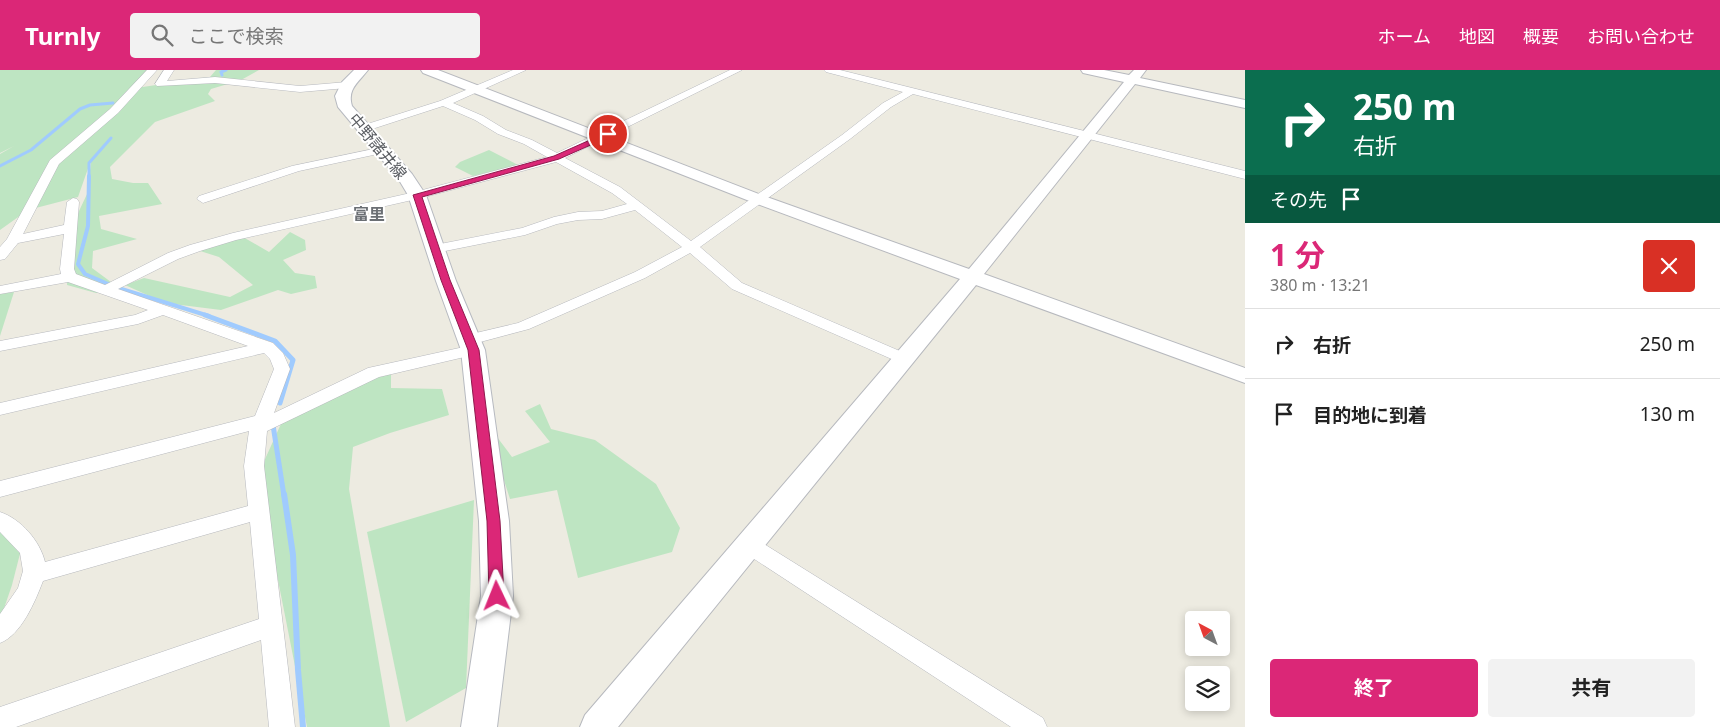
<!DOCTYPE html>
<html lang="ja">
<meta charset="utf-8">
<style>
:root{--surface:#fff;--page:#f2f2f2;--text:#222;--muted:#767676;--line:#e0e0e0;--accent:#db2777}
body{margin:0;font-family:"Noto Sans","Noto Sans JP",sans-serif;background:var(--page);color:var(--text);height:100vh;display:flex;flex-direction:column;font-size:19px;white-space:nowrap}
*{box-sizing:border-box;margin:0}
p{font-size:16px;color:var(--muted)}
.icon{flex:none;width:28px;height:28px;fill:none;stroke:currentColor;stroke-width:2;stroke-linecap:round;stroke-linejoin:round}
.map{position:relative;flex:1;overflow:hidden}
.sheet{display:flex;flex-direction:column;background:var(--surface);width:475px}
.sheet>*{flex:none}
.top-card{background:#0b6e4f;color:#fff;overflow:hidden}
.needle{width:32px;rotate:319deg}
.tools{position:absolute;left:1185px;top:541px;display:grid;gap:10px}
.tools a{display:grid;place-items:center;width:45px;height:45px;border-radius:5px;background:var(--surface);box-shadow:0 2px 8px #0003;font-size:25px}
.pin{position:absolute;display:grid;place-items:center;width:42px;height:42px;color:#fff;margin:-21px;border:2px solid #fff;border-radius:50%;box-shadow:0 1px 5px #0007}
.me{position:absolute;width:55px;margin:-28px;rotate:358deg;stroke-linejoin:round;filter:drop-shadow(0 0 4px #0008)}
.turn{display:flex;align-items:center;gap:18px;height:105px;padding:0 25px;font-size:22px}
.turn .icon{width:65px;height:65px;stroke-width:2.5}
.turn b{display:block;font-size:35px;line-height:42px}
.then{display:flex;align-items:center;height:48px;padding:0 25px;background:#0003;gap:10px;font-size:19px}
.round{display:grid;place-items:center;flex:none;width:52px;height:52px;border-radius:5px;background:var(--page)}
.head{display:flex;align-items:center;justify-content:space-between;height:85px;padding:0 25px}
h1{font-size:30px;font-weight:700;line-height:38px;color:var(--accent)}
.primary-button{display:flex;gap:10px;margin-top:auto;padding:10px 25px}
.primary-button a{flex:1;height:58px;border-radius:5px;background:var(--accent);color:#fff;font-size:20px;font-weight:700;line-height:58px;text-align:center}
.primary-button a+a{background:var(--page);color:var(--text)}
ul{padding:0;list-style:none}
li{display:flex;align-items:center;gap:15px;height:70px;padding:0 25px;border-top:1px solid var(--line)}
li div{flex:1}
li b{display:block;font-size:19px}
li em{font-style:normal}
header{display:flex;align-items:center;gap:30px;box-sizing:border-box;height:70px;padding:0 25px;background:var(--accent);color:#fff}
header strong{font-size:24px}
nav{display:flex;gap:28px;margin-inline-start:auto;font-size:18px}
.search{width:350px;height:45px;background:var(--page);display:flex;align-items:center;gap:12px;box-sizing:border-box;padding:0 18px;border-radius:5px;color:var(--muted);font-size:19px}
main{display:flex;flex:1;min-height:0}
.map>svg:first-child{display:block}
.green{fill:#bee5c2}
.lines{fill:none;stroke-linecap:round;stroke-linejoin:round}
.stream-far3{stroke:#a0cbfe;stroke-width:3}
.stream-far2{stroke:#a0cbfe;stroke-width:4}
.stream-far1{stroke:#a0cbfe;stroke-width:5}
.stream{stroke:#a0cbfe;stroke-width:6}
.minor-casing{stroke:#b7b9be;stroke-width:1}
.tertiary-casing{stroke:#b7b9be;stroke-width:2}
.secondary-casing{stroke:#b7bac0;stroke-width:2}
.minor{fill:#fff;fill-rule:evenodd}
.tertiary{fill:#fff;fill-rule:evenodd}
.secondary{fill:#fff;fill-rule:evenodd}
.route{fill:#db2777;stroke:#8e194d}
.labels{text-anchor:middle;stroke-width:4;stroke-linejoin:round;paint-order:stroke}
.street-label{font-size:16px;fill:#5a5d62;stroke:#fff}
.far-quarter-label{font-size:16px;font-weight:bold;fill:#6b6f74;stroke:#fff}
</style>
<header>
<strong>Turnly</strong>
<div class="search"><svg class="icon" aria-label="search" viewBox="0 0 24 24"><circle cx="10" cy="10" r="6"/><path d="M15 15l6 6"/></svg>ここで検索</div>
<nav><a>ホーム</a><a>地図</a><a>概要</a><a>お問い合わせ</a></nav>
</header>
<main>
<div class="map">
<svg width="1245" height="657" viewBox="0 0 1245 657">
<rect width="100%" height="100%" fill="#edebe1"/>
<g class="green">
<path d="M0,0H148L136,18L210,7L216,0H259L241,10L211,19L208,24L215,31L155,52L110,97L112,109L133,113H148L162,134L99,146L101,159L137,169L93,181L92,198L115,215L96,223L67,215L71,158L88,122L91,90L78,127L28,140L0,160V84L14,76L0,83Z"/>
<path d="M489,80L518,95L473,106L455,97L460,92Z"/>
<path d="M290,162L305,170L306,180L283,190L295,203L315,206L317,218L291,224L278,220L221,240L165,233L125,215L144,208L230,227L253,215L219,187L197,180L243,167L269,182Z"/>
<path d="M14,222L0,266V224Z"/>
<path d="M391,304V318L442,319L449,345L390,363L353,377L349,419L390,657H307L277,505L261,398L285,345L368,310Z"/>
<path d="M540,334L551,359L595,370L656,414L680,458L672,482L578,508L557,420L510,429L491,370L494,363L512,387L550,372L525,341Z"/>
<path d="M474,430L466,618L406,652L367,462Z"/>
<path d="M0,450L23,472L12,515L0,550Z"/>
</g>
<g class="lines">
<g class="stream-far3">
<path d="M222,5L221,2L226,0"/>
<path d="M0,96L31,80L80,39L90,35L113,33"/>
<path d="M89,108V93L111,68"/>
</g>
<path class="stream-far2" d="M89,106L88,156L78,194L85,204L115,217L209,246"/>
<g class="stream-far1">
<path d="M205,245L275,271L293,290L280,333"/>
<path d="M273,355L284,426"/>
</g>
<path class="stream" d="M284,424L293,485L298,600L303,657"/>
<defs>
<g id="minor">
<path d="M147,0H157L118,43L59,94L23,164L64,155L67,132L73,128L77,129L79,132L74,199L76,204L105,215L168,183L190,175L233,163L415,122L547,87L524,74L498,64L475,50L443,36L369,60H361L360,58L361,56L440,31L513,0H526L453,33L483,46L506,60L532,70L557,83L730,0H742L565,88L620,117L691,171L842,65L883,33L903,22L826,2L824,0H840L1245,101V109L913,24L891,37L850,69L700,177L742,213L909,285L911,289L909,293L903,294L732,219L690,183L645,208L529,259L469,275L463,274L461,270L463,266L518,253L635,202L682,177L635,140L602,149L578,150L557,154L525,165L435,183L430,182L428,179L435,175L522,158L554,147L578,142L602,141L627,134L612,123L556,92L421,128L236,170L200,181L178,189L118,219L273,273L283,283L290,299L274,343L368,298L473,275L479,276L481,280L479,284L473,285L379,307L267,361L264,396L295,657H269L261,570L16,657H0V637L259,549L250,452L43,511C35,532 21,565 0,573V544L18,518L23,501L20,483L0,462V442C21,449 40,471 45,492L248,436L244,396L249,361L0,427V411L255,346L274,299L270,289L264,283L0,345V333L248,276L163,245L138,254L0,281V271L135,245L148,240L68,212L0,224V216L61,204L60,199L64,164L18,173L5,189L0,190V177L7,169L50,90L110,39Z"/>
<path d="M164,0H174L167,11L215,7L300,16L347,12L352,15L347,18L300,22L215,13L157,16L155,14Z"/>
<path d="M383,77L387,78L389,80L387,82L299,101L203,133L197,129L199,126L292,96Z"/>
<path d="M749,466L756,469L1043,648L1047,657H1011L742,481L738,475L742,469Z"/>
</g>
<path id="tertiary" d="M421,0H438L764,126L969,199L1124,12L1083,3L1081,0H1104L1129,5L1134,0H1146L1140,8L1245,30V38L1135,14L984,204L1245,298V313L976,215L618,657H580L585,645L960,209L752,132L423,3Z"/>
<path id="secondary" d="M354,0H368C358,13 347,19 352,36L412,104L426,125L456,211L485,280L509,451L513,526L497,657H461L481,526L479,451L461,280L436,211L408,125L399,110L338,37L335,26L342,12Z"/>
</defs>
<use href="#minor" class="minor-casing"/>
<use href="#tertiary" class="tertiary-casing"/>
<use href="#secondary" class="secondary-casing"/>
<use href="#minor" class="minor"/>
<use href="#tertiary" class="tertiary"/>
<use href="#secondary" class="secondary"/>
</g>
<path class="route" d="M608,62L612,64L611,66L559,89L422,127L450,210L479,280L500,451L504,526L502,531L497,533L492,531L489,526L487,451L468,280L441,210L413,125L554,86Z"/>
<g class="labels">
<g class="street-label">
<text transform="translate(378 76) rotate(50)" y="6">中野諸井線</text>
</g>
<g class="far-quarter-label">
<text x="369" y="150">富里</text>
</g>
</g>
</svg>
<div class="tools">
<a><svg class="needle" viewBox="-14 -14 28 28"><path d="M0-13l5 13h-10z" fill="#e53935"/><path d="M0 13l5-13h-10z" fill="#767676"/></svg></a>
<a><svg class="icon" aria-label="layers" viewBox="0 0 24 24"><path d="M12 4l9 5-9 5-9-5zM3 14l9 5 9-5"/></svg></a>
</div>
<div class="pin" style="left:608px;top:64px;background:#d93025"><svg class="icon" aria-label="arrive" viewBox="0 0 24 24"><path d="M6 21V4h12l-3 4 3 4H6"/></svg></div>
<svg class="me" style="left:497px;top:526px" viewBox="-20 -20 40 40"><path d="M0-17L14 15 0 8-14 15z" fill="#db2777" stroke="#fff" stroke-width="4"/></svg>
</div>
<section class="sheet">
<div class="top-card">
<div class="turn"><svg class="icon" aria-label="right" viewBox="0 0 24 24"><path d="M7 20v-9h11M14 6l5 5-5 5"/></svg><div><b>250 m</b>右折</div></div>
<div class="then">その先<svg class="icon" aria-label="arrive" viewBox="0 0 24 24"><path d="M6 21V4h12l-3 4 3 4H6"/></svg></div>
</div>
<div class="head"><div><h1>1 分</h1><p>380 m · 13:21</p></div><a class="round" style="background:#d93025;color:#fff"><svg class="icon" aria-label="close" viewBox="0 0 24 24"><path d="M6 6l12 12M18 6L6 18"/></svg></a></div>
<ul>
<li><svg class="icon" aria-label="right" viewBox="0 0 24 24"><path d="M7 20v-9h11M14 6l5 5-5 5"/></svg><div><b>右折</b></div><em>250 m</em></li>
<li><svg class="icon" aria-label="arrive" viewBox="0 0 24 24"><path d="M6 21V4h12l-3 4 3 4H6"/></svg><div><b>目的地に到着</b></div><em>130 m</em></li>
</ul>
<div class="primary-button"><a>終了</a><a>共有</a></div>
</section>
</main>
